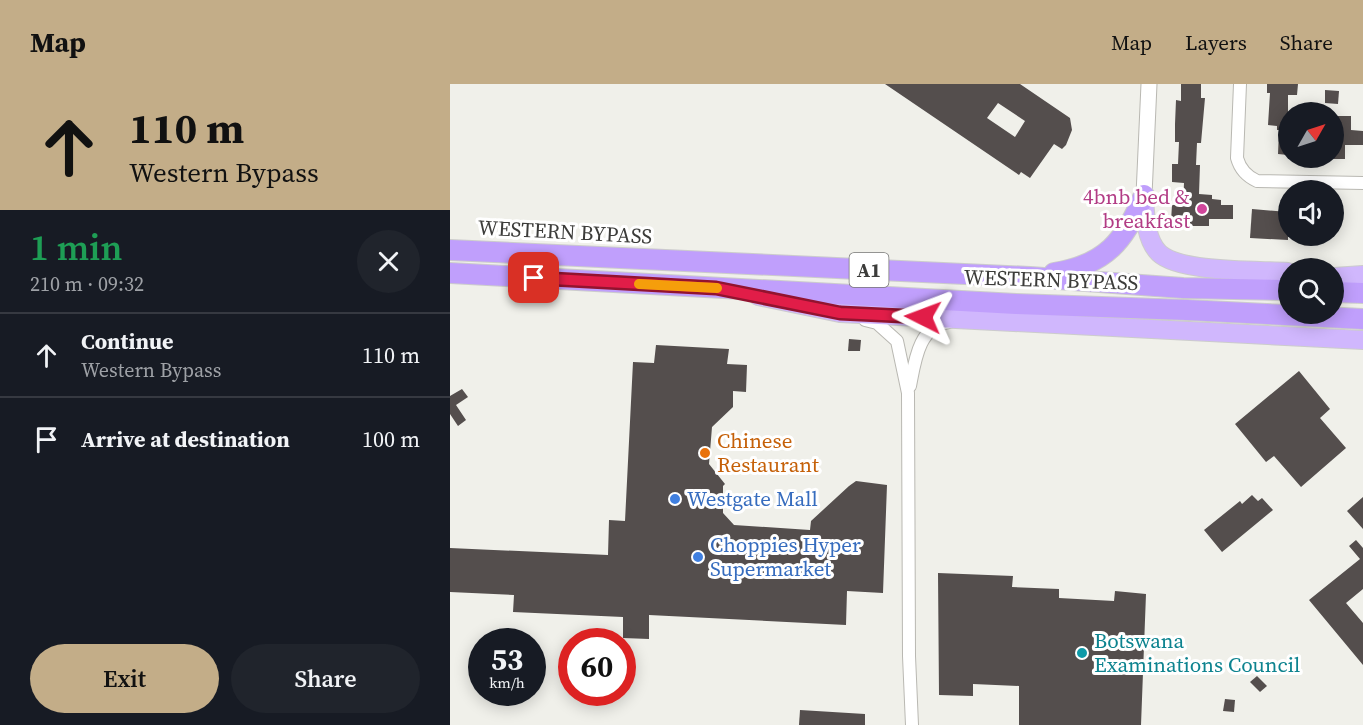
<!DOCTYPE html>
<meta charset="utf-8">
<style>
:root{--surface:#171b24;--page:#20242c;--text:#f1f3f6;--muted:#9ea1a6;--line:#363941;--accent:#c3ad88}
body{margin:0;font-family:"Source Serif 4",serif;background:var(--page);color:var(--text);height:100vh;display:flex;flex-direction:column;font-size:22px;white-space:nowrap}
*{box-sizing:border-box;margin:0}
p{font-size:20px;color:var(--muted)}
.icon{flex:none;width:33px;height:33px;fill:none;stroke:currentColor;stroke-width:2;stroke-linecap:round;stroke-linejoin:round}
.map{position:relative;flex:1;overflow:hidden}
.drawer{display:flex;flex-direction:column;background:var(--surface);width:450px}
.drawer>*{flex:none}
.guide{background:#c3ad88;color:#111;overflow:hidden}
.needle{width:39px;rotate:51deg}
.buttons{position:absolute;left:828px;top:18px;display:grid;gap:12px}
.buttons a{display:grid;place-items:center;width:66px;height:66px;border-radius:50%;background:var(--surface);box-shadow:0 3px 15px #0003;font-size:30px}
.speed{position:absolute;left:18px;top:544px;display:flex;gap:12px;font-size:30px;font-weight:700;text-align:center}
.speed>*{display:grid;place-content:center;width:78px;height:78px;border-radius:50%;background:var(--surface);box-shadow:0 3px 15px #0003;line-height:1}
.speed small{font-size:15px;font-weight:400}
.speed .limit{border:9px solid #d22;background:#fff;color:#111}
.pin{position:absolute;display:grid;place-items:center;width:51px;height:51px;color:#fff;margin:-26px;border-radius:12px;box-shadow:0 3px 9px #0006}
.me{position:absolute;width:66px;margin:-33px;rotate:273deg;stroke-linejoin:round;filter:drop-shadow(0 0 4px #0008)}
.turn{display:flex;align-items:center;gap:21px;height:126px;padding:0 30px;font-size:27px}
.turn .icon{width:78px;height:78px;stroke-width:2.5}
.turn b{display:block;font-size:42px;line-height:51px}
.round{display:grid;place-items:center;flex:none;width:63px;height:63px;border-radius:32px;background:var(--page)}
.overview{display:flex;align-items:center;justify-content:space-between;height:102px;padding:0 30px}
h1{font-size:36px;font-weight:600;line-height:45px;color:#1e9e55}
.cta{display:flex;gap:12px;margin-top:auto;padding:12px 30px}
.cta a{flex:1;height:69px;border-radius:36px;background:var(--accent);color:#111;font-size:24px;font-weight:600;line-height:69px;text-align:center}
.cta a+a{background:var(--page);color:var(--text)}
ul{padding:0;list-style:none}
li{display:flex;align-items:center;gap:18px;height:84px;padding:0 30px;border-top:2px solid var(--line)}
li div{flex:1}
li b{display:block;font-size:22px}
li em{font-style:normal}
header{display:flex;align-items:center;gap:36px;box-sizing:border-box;height:84px;padding:0 30px;background:var(--accent);color:#111}
header strong{font-size:28px}
nav{display:flex;gap:33px;margin-inline-start:auto;font-size:21px}
main{display:flex;flex:1;min-height:0}
.map>svg:first-child{display:block}
.building{fill:#544e4d;fill-rule:evenodd}
.lines{fill:none;stroke-linecap:round;stroke-linejoin:round}
.minor-casing{stroke:#b9b8b2;stroke-width:14}
.tertiary-casing{stroke:#b9b8b2;stroke-width:17}
.primary-casing{stroke:#ccc;stroke-width:20}
.trunk-casing{stroke:#ccc;stroke-width:22}
.minor{stroke:#fff;stroke-width:12}
.tertiary{stroke:#fff;stroke-width:15}
.primary{stroke:#d0b7fd;stroke-width:18}
.trunk{stroke:#c09ffc;stroke-width:20}
.route-casing{stroke:#92132f;stroke-width:15}
.route{stroke:#e11d48;stroke-width:10}
.slow{stroke:#f59e0b;stroke-width:10}
.hotel-dot{fill:#d1479c;stroke:#fff;stroke-width:2}
.food-dot{fill:#e8710a;stroke:#fff;stroke-width:2}
.shop-dot{fill:#3f7fe0;stroke:#fff;stroke-width:2}
.culture-dot{fill:#0f9aa8;stroke:#fff;stroke-width:2}
.labels{text-anchor:middle;stroke-width:6;stroke-linejoin:round;paint-order:stroke}
.shield{fill:#fff;stroke:#767675;stroke-width:1.5}
.shield-label{font-size:20px;font-weight:bold;fill:#3c3c3a}
.hotel-label{font-size:21px;fill:#b23c85;stroke:#fff;text-anchor:end}
.street-label{font-size:21px;fill:#3c3c3a;stroke:#fff}
.food-label{font-size:21px;fill:#c56008;stroke:#fff;text-anchor:start}
.shop-label{font-size:21px;fill:#366cbe;stroke:#fff;text-anchor:start}
.culture-label{font-size:21px;fill:#0d838f;stroke:#fff;text-anchor:start}
</style>
<header>
<strong>Map</strong>
<nav><a>Map</a><a>Layers</a><a>Share</a></nav>
</header>
<main>
<section class="drawer">
<div class="guide">
<div class="turn"><svg class="icon" aria-label="ahead" viewBox="0 0 24 24"><path d="M12 20V5M6 11l6-6 6 6"/></svg><div><b>110 m</b>Western Bypass</div></div>
</div>
<div class="overview"><div><h1>1 min</h1><p>210 m · 09:32</p></div><a class="round"><svg class="icon" aria-label="close" viewBox="0 0 24 24"><path d="M6 6l12 12M18 6L6 18"/></svg></a></div>
<ul>
<li><svg class="icon" aria-label="ahead" viewBox="0 0 24 24"><path d="M12 20V5M6 11l6-6 6 6"/></svg><div><b>Continue</b><p>Western Bypass</p></div><em>110 m</em></li>
<li><svg class="icon" aria-label="arrive" viewBox="0 0 24 24"><path d="M6 21V4h12l-3 4 3 4H6"/></svg><div><b>Arrive at destination</b></div><em>100 m</em></li>
</ul>
<div class="cta"><a>Exit</a><a>Share</a></div>
</section>
<div class="map">
<svg width="913" height="641" viewBox="0 0 913 641">
<rect width="100%" height="100%" fill="#f0f0ea"/>
<g class="building">
<path d="M435,0H570L620,34L622,46L616,61L612,65L604,60L580,94L571,88L569,91ZM548,19L575,37L565,53L537,34Z"/>
<path d="M731,0H751V14H755L751,59H747L746,81H750L749,110L762,111V115L771,116V121H783V135H759V142H740V137H721L722,121H733L734,99L722,98V80H728L729,58H725V40L726,16L731,17Z"/>
<path d="M817,0H848L847,11H838V71L828,70L829,46H827V42L818,41L820,9H817Z"/>
<path d="M875,6L889,7L888,20L875,19Z"/>
<path d="M888,32H901V46L913,47V61H895V75H884V45H888Z"/>
<path d="M802,125L838,128V156L800,154Z"/>
<path d="M399,255L411,256L410,267H398Z"/>
<path d="M206,261L279,265L277,280L297,281L296,308L283,307V323L262,343L259,380L275,400L273,402V429L284,441L360,446L361,437L399,402L406,397L437,401L433,509L397,507L396,541L199,531V555L173,554V533L63,528L64,511L0,508V464L158,471L159,436L175,437L183,278L204,279Z"/>
<path d="M849,287L880,325L870,334L896,364L851,403L824,372L816,378L785,340Z"/>
<path d="M12,305L18,313L6,321L16,336L8,342L0,330V312Z"/>
<path d="M802,411L808,417L812,414L823,426L772,468L754,446L790,417L792,420Z"/>
<path d="M913,413V445L897,427Z"/>
<path d="M906,456L913,464V505L896,519L913,539V581L859,516L910,475L899,462Z"/>
<path d="M488,489L563,492L562,503L609,505V514L664,517L665,507L696,510L691,641H569V602L523,600V612L489,611Z"/>
<path d="M807,592L817,602L810,608L800,598Z"/>
<path d="M775,615L785,616L784,628L773,627Z"/>
<path d="M350,626L415,630V641H349Z"/>
</g>
<g class="lines">
<defs>
<g id="minor">
<path d="M790,0L787,74C790,85 796,92 807,97L913,99"/>
<path d="M415,236L427,239L447,257L458,309L459,572L462,641"/>
<path d="M460,302C465,276 469,242 499,238"/>
</g>
<path id="tertiary" d="M694,111L699,0"/>
<g id="primary">
<path d="M694,111C695,129 695,155 709,169C730,189 809,186 838,188"/>
<path d="M884,193L913,191"/>
<path d="M308,212L390,229L913,256"/>
</g>
<g id="trunk">
<path d="M0,166L580,193L733,204L838,206"/>
<path d="M0,189L566,220L737,226L913,235"/>
<path d="M604,189C655,181 675,157 694,111"/>
<path d="M884,208L913,209"/>
</g>
</defs>
<use href="#minor" class="minor-casing"/>
<use href="#tertiary" class="tertiary-casing"/>
<use href="#primary" class="primary-casing"/>
<use href="#trunk" class="trunk-casing"/>
<use href="#minor" class="minor"/>
<use href="#tertiary" class="tertiary"/>
<use href="#primary" class="primary"/>
<use href="#trunk" class="trunk"/>
</g>
<g class="lines">
<defs>
<path id="route" d="M84,194L266,204L390,229L473,233"/>
</defs>
<use href="#route" class="route-casing"/>
<use href="#route" class="route"/>
<path class="slow" d="M189,200L267,204"/>
</g>
<circle class="hotel-dot" cx="752" cy="125" r="6"/>
<circle class="food-dot" cx="255" cy="369" r="6"/>
<g class="shop-dot">
<circle cx="225" cy="415" r="6"/>
<circle cx="248" cy="473" r="6"/>
</g>
<circle class="culture-dot" cx="632" cy="569" r="6"/>
<g class="labels">
<rect class="shield" x="399.5" y="169" width="39" height="34" rx="4.5"/>
<g class="shield-label">
<text x="419" y="193">A1</text>
</g>
<g class="hotel-label">
<text x="740" y="120">4bnb bed &amp;<tspan x="740" dy="24">breakfast</tspan></text>
</g>
<g class="street-label">
<text transform="translate(115 148) rotate(3)" y="7">WESTERN BYPASS</text>
<text transform="translate(601 196) rotate(2)" y="7">WESTERN BYPASS</text>
</g>
<g class="food-label">
<text x="267" y="364">Chinese<tspan x="267" dy="24">Restaurant</tspan></text>
</g>
<g class="shop-label">
<text x="237" y="422">Westgate Mall</text>
<text x="260" y="468">Choppies Hyper<tspan x="260" dy="24">Supermarket</tspan></text>
</g>
<g class="culture-label">
<text x="644" y="564">Botswana<tspan x="644" dy="24">Examinations Council</tspan></text>
</g>
</g>
</svg>
<div class="buttons">
<a><svg class="needle" viewBox="-14 -14 28 28"><path d="M0-13l5 13h-10z" fill="#e53935"/><path d="M0 13l5-13h-10z" fill="#9ea1a6"/></svg></a>
<a><svg class="icon" aria-label="sound" viewBox="0 0 24 24"><path d="M4 9h4l5-4v14l-5-4H4zM17 9q2 3 0 6"/></svg></a>
<a><svg class="icon" aria-label="search" viewBox="0 0 24 24"><circle cx="10" cy="10" r="6"/><path d="M15 15l6 6"/></svg></a>
</div>
<div class="speed"><div>53<small>km/h</small></div><div class="limit">60</div></div>
<div class="pin" style="left:84px;top:194px;background:#d93025"><svg class="icon" aria-label="arrive" viewBox="0 0 24 24"><path d="M6 21V4h12l-3 4 3 4H6"/></svg></div>
<svg class="me" style="left:473px;top:233px" viewBox="-20 -20 40 40"><path d="M0-17L14 15 0 8-14 15z" fill="#e11d48" stroke="#fff" stroke-width="4"/></svg>
</div>
</main>
